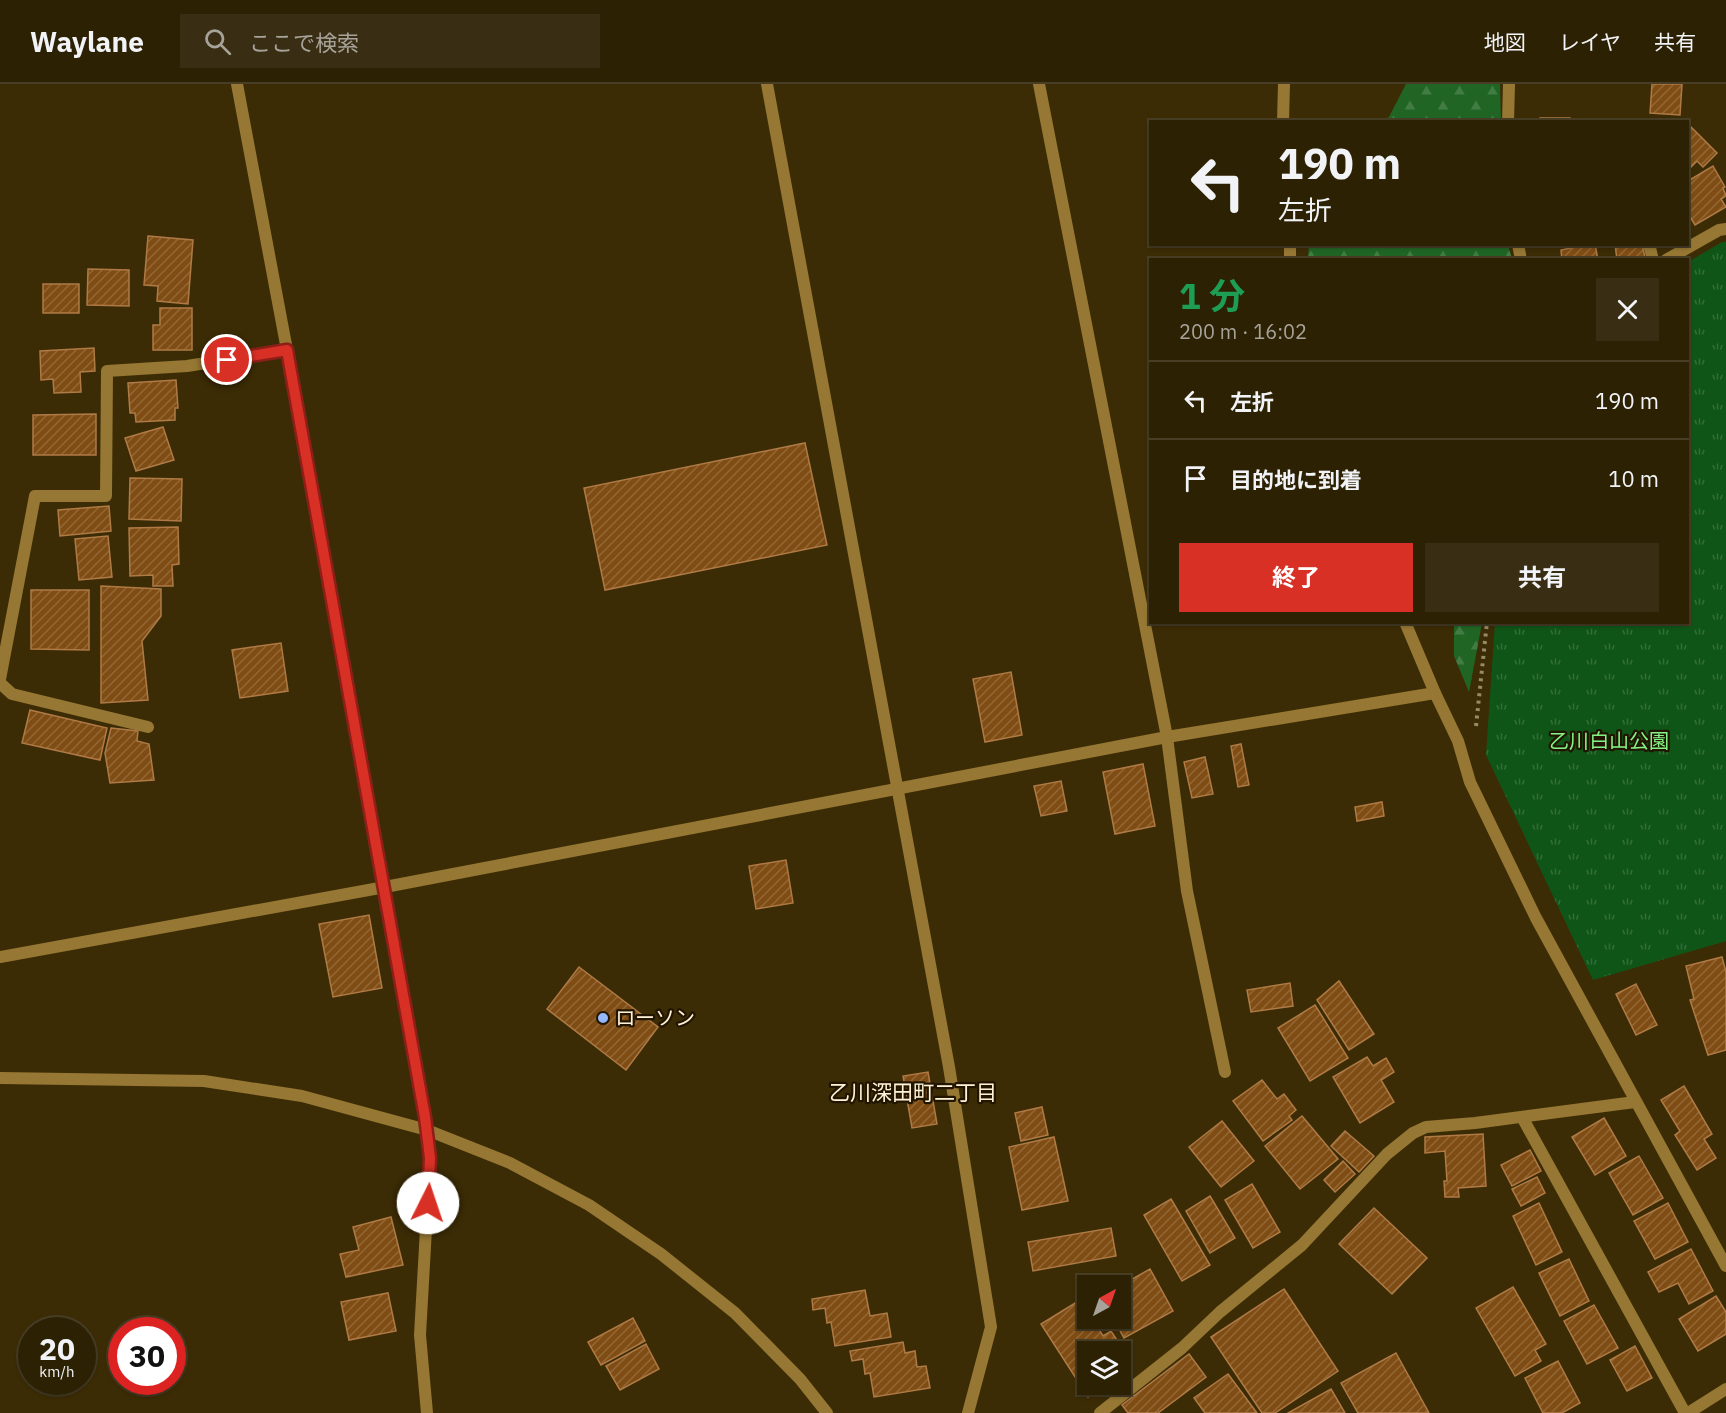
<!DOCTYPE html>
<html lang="ja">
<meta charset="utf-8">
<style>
:root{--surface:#2d2104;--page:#392e13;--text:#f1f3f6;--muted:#a7a39a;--line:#483e26;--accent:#d93025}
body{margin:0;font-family:"IBM Plex Sans","Noto Sans JP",sans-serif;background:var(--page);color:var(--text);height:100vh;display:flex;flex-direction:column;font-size:22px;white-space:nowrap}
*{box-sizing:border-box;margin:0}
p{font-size:20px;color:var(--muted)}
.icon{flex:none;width:33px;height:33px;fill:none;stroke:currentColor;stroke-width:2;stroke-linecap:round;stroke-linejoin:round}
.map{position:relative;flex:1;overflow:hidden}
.sheet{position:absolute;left:1149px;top:174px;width:540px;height:366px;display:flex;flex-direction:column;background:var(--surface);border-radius:0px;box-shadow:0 2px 4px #0004,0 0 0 2px var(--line)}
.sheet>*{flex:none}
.hud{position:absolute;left:1149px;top:36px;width:540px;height:126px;border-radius:0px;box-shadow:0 2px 4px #0004,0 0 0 2px var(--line);background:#2d2104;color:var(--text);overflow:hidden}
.needle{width:39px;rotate:40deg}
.controls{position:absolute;left:1077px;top:1191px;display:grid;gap:12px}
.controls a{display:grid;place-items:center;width:54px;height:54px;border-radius:0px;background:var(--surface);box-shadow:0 2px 4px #0004,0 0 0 2px var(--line);font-size:30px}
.speed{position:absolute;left:18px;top:1233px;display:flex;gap:12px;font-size:30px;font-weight:700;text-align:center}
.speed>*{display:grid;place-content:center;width:78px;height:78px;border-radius:50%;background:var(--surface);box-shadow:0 2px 4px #0004,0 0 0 2px var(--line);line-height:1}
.speed small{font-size:15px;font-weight:400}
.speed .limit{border:9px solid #d22;background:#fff;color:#111}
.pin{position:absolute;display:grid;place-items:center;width:51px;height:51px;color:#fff;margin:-26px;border:3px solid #fff;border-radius:50%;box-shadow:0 2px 6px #0007}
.me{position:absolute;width:66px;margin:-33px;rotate:4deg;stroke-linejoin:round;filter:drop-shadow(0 0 4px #0008)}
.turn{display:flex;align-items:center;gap:21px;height:126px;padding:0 30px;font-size:27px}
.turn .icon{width:78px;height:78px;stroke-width:2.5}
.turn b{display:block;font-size:42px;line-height:51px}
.round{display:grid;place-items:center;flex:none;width:63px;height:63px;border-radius:0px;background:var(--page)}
.headline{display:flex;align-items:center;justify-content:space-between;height:102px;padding:0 30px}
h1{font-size:36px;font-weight:700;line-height:45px;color:#1e9e55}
.cta{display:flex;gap:12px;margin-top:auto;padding:12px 30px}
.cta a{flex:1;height:69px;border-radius:0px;background:var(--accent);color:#fff;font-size:24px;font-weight:700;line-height:69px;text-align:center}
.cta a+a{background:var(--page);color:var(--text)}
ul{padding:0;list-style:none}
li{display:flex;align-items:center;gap:18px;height:78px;padding:0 30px;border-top:2px solid var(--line)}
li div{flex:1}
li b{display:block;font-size:22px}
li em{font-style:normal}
header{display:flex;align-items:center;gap:36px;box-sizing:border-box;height:84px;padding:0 30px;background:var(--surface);border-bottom:2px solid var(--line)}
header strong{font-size:28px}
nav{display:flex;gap:33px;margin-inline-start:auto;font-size:21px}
.search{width:420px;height:54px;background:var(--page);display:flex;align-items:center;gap:15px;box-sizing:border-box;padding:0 21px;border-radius:0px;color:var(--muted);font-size:22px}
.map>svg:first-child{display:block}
.forest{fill:url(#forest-firs)}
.park{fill:url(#park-tufts)}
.building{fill:url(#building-hatch);stroke:#af7a45;stroke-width:1.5}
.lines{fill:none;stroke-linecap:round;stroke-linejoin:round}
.path{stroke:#988a68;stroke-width:4;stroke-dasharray:3 4.5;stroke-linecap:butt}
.minor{stroke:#967733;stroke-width:12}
.tertiary{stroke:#967733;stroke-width:12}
.route-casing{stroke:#8d1f18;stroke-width:15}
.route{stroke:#d93025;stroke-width:10}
.poi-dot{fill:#95b7fd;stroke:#211500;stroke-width:2}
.labels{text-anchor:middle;stroke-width:4.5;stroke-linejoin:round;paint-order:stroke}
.park-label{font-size:20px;fill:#83f385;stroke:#211500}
.poi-label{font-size:20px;fill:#fef1d6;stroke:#211500;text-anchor:start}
.neighbourhood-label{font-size:21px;fill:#fef1d6;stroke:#211500}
</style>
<header>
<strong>Waylane</strong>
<div class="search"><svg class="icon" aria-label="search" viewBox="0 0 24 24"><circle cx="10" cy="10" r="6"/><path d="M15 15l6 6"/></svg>ここで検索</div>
<nav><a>地図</a><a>レイヤ</a><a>共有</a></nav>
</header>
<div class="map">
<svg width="1726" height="1329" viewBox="0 0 1726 1329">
<defs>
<pattern id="forest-firs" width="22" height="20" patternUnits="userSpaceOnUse" patternTransform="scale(1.5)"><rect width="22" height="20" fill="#206524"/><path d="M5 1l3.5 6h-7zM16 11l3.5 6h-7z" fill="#417c43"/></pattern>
<pattern id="park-tufts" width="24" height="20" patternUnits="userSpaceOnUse" patternTransform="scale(1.5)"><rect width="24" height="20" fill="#0f5517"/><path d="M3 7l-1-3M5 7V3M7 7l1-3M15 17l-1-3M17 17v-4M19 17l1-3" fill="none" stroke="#336e38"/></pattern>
<pattern id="building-hatch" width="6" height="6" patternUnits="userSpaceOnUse" patternTransform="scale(1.5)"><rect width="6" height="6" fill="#7f4d14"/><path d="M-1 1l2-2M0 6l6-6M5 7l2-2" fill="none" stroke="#926735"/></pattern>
</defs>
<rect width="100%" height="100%" fill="#3c2c05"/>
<g class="forest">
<path d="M1406,0H1500L1501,37H1382L1389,33Z"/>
<path d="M1309,160L1508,161L1512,175H1308Z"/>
<path d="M1454,539H1482L1469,608L1454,572Z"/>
</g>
<path class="park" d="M1722,158H1726V857L1593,896L1486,671L1495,539L1688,538V178Z"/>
<g class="building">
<path d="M1652,0H1682L1680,31L1650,29Z"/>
<rect x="1540" y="34" width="30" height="4"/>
<path d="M1688,40L1717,69L1703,83L1697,77L1688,86Z"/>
<path d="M1713,82L1725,103L1723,104L1726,112L1721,115L1726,123L1695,141L1688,129V97Z"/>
<path d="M148,152L193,156L188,220L157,217L158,202L144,201Z"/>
<path d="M1589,160H1595L1598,176H1562L1561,166Z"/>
<path d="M1615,160H1642L1645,174L1617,176Z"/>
<path d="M88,185L129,186V222L87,221Z"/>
<rect x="43" y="200" width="36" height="29"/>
<path d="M160,224H192V266H153V241H160Z"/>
<path d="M94,264L95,287L80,288L81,308L54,309L53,295L41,296L40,267Z"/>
<path d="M176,296L178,324H175V336L136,338L135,329H130L128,299Z"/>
<path d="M96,330V371H33V331Z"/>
<path d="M163,343L174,376L136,387L125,354Z"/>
<path d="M805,359L827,461L605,506L584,404Z"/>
<path d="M130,394L182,395L181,437L129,435Z"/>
<path d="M109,422L111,447L60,452L58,426Z"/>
<path d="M178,443L179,480L172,481L173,502H153V491L130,492L129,444Z"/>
<path d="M108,452L112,493L79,496L75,455Z"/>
<path d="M101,502L161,505V532L142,557L148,616L101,619Z"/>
<path d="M31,506H89V566L31,565Z"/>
<path d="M281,559L288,607L240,614L232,566Z"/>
<path d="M1011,588L1022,651L985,658L973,595Z"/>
<path d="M30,626L107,644L100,676L22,659Z"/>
<path d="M111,644L138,647L137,657L149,660L154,696L110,699L105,669Z"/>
<path d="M1241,660L1249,701L1238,703L1231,662Z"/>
<path d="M1205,673L1213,710L1192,714L1184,678Z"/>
<path d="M1143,680L1155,742L1115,750L1103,688Z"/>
<path d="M1061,697L1067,727L1041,732L1034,702Z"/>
<path d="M1382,718L1384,732L1357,737L1355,723Z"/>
<path d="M786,776L793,819L756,825L749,782Z"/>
<path d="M369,831L382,904L333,913L319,840Z"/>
<path d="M1722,873L1726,888V966L1708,971L1690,916L1694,915L1686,882Z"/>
<path d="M579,883L658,943L626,986L547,925Z"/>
<path d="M1339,897L1374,950L1349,966L1317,916Z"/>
<path d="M1290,899L1293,922L1251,928L1247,906Z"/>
<path d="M1636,900L1657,941L1636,951L1616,910Z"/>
<path d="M1315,921L1348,974L1310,997L1278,944Z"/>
<path d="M1367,973L1373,982L1386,974L1394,988L1381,996L1394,1018L1360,1039L1333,993Z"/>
<path d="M928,988L937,1040L912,1044L903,992Z"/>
<path d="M1262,996L1277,1015L1284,1010L1296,1026L1289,1032L1292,1036L1263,1057L1233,1017Z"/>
<path d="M1684,1002L1712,1050L1704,1055L1716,1074L1697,1086L1675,1051L1680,1047L1661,1016Z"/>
<path d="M1042,1023L1048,1051L1021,1057L1015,1029Z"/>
<path d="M1302,1032L1338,1075L1300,1105L1265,1062Z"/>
<path d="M1604,1034L1626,1072L1595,1091L1572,1053Z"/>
<path d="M1222,1037L1254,1077L1221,1103L1189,1063Z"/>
<path d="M1345,1047L1374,1072L1359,1088L1331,1062Z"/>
<path d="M1483,1050L1486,1102L1458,1104L1459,1113H1445L1444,1097H1447L1445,1067L1425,1069V1053Z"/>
<path d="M1054,1053L1068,1117L1022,1126L1009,1063Z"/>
<path d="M1530,1066L1541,1087L1512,1102L1501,1081Z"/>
<path d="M1639,1072L1663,1114L1633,1131L1609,1089Z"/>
<path d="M1343,1077L1355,1090L1335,1108L1324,1096Z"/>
<path d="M1537,1093L1545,1109L1521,1122L1512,1105Z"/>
<path d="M1252,1100L1280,1148L1253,1164L1225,1116Z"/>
<path d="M1210,1112L1235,1154L1210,1169L1186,1127Z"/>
<path d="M1171,1115L1210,1181L1182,1197L1144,1131Z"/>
<path d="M1539,1119L1562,1168L1536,1181L1513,1132Z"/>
<path d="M1668,1119L1688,1158L1655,1175L1634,1137Z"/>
<path d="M1374,1124L1427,1174L1392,1210L1339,1160Z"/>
<path d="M391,1133L403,1181L346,1193L340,1170L359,1166L353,1143Z"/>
<path d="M1111,1144L1116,1172L1033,1187L1028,1158Z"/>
<path d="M1691,1165L1713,1207L1689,1220L1678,1199L1659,1208L1648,1188Z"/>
<path d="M1569,1175L1589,1217L1560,1232L1539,1189Z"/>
<path d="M1150,1185L1173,1227L1124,1254L1113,1234H1120V1202Z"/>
<path d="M1513,1203L1546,1260L1535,1266L1541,1277L1515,1292L1476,1224Z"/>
<path d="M1284,1205L1338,1287L1275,1329H1262L1211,1253Z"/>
<path d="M865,1206L870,1232L887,1229L891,1253L835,1262L831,1238L827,1239L825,1224L813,1226L812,1215Z"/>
<path d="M388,1209L396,1247L349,1256L341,1218Z"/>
<path d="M1716,1212L1726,1228V1250L1698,1267L1679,1235Z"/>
<path d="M1080,1216L1088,1227V1234H1092L1103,1252L1111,1247L1124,1267L1120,1270V1268H1088V1300H1107L1088,1313L1041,1240Z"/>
<path d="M1594,1221L1618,1264L1587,1280L1564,1237Z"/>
<path d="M633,1234L645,1257L601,1281L588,1258Z"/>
<path d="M903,1258L905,1269L915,1267L917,1283L926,1282L930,1304L874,1313L870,1289L865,1290L863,1275L852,1277L850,1267Z"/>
<path d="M646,1260L659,1285L620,1306L606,1282Z"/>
<path d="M1635,1262L1652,1294L1627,1307L1610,1276Z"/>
<path d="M1396,1269L1429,1329H1358L1341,1299Z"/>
<path d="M1189,1270L1206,1293L1158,1329H1128L1122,1321Z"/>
<path d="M1558,1277L1580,1319L1562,1329H1543L1525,1294Z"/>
<path d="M1228,1290L1257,1329H1205L1194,1314Z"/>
<path d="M1331,1305L1345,1329H1288Z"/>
</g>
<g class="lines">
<path class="path" d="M1476,642L1487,538"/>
<g class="minor">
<path d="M767,0L949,983L991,1243L968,1329"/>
<path d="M1039,0L1167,653L1187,807L1225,988"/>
<path d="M1283,38L1284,0"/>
<path d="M1508,38L1509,0"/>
<path d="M1290,160V176"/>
<path d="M1518,160L1521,176"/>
<path d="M1649,160L1653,176"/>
<path d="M1666,176L1719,146L1726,145"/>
<path d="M1405,538L1435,609L1458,657L1470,698L1536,834L1726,1182"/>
<path d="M0,595L35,412H106L107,287L187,282L287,266"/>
<path d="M0,599L12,610L148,643"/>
<path d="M0,873L385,803L1167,653L1435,609"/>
<path d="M1522,1033L1685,1329"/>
<path d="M427,1046L430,1074L420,1251L427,1329"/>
<path d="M1100,1329L1182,1264L1220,1228L1302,1161L1387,1070L1413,1049L1426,1043L1475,1039L1635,1018"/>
<path d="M1688,1329L1726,1305"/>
</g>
<g class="tertiary">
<path d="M237,0L287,266L427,1046"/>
<path d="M0,994L204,997L302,1012L427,1046L510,1079L589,1121L661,1170L735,1229L800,1295L827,1329"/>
</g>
</g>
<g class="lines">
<defs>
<path id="route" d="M227,276L287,266L425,1033L430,1074L428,1119"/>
</defs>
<use href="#route" class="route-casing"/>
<use href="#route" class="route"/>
</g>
<circle class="poi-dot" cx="603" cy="934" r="6"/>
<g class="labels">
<g class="park-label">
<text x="1609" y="664">乙川白山公園</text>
</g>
<g class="poi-label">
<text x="615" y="941">ローソン</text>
</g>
<g class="neighbourhood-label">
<text x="913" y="1016">乙川深田町二丁目</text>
</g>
</g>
</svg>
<div class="controls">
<a><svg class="needle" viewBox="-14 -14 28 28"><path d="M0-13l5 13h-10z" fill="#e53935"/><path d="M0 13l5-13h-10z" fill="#a7a39a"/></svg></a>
<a><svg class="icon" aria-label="layers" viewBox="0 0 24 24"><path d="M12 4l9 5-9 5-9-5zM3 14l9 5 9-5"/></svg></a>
</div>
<div class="speed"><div>20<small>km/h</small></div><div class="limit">30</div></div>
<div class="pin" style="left:227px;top:276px;background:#d93025"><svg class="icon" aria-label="arrive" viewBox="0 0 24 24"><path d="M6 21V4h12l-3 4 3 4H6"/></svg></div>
<svg class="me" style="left:428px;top:1119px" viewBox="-20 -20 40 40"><circle r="19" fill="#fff"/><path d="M0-13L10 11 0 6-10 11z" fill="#d93025"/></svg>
<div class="hud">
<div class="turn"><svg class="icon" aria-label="left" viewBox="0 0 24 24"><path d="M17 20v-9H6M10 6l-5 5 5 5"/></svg><div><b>190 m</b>左折</div></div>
</div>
<section class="sheet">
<div class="headline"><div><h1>1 分</h1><p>200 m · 16:02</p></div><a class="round"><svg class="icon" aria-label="close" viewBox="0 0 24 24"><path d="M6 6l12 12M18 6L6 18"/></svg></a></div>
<ul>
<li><svg class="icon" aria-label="left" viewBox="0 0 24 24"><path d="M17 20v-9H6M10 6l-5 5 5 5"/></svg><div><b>左折</b></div><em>190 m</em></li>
<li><svg class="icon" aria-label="arrive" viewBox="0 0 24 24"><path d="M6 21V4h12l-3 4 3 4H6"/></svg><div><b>目的地に到着</b></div><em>10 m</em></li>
</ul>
<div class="cta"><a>終了</a><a>共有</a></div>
</section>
</div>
